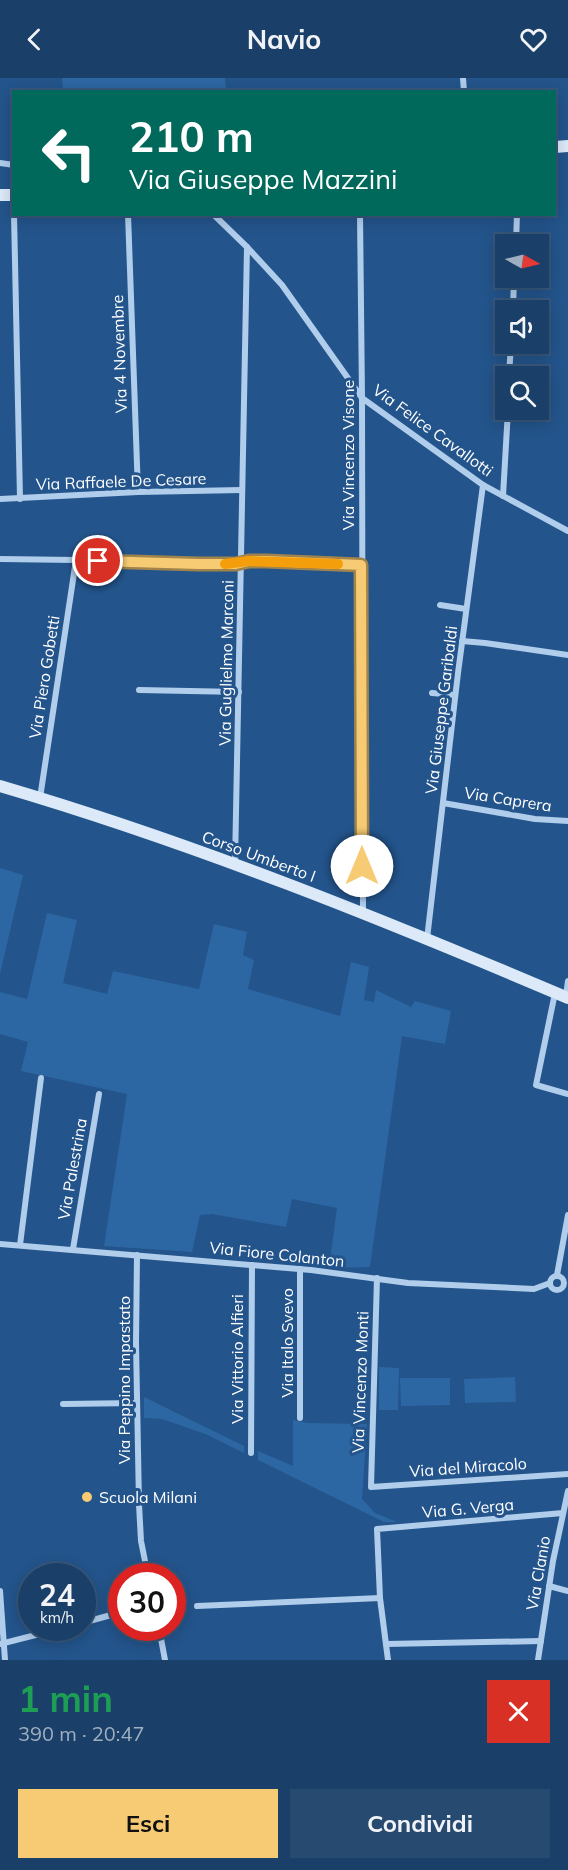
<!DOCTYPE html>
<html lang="it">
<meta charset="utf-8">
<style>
:root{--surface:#1a3f68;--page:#274a71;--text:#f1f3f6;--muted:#9fafc0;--line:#38587c;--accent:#f6cb73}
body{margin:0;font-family:Mulish,sans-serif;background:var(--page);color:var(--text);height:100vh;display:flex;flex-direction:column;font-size:22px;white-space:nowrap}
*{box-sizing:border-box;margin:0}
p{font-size:20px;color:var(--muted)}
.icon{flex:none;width:33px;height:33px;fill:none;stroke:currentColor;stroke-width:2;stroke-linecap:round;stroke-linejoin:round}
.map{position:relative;height:1582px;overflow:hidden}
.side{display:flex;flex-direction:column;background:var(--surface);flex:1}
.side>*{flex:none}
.top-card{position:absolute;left:12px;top:12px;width:544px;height:126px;border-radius:0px;box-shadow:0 3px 15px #0003,0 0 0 2px var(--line);background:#00695c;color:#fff;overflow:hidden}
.needle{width:39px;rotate:98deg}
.controls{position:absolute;left:495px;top:156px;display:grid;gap:12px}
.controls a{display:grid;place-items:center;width:54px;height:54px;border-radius:0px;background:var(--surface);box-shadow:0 3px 15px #0003,0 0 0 2px var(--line);font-size:30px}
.speed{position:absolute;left:18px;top:1485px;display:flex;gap:12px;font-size:30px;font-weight:700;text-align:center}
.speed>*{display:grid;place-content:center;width:78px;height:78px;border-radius:50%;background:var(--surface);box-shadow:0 3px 15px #0003,0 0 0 2px var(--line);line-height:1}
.speed small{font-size:15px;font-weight:400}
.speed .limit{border:9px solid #d22;background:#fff;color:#111}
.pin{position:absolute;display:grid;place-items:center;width:51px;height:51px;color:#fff;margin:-26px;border:3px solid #fff;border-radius:50%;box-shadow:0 2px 6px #0007}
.me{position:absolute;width:66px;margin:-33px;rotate:0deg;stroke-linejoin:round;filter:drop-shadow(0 0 4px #0008)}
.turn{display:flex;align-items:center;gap:21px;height:126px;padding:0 18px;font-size:27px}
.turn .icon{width:78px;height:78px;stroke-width:2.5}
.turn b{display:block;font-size:42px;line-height:51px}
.round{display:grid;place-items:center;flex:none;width:63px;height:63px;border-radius:0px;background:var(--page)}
.head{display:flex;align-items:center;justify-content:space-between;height:102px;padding:0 18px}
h1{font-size:36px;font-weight:700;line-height:45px;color:#1e9e55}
.action{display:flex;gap:12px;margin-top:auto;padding:12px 18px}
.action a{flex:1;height:69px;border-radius:0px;background:var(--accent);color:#111;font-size:24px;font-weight:700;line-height:69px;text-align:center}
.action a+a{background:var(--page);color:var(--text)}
header{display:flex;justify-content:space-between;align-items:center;height:78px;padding:0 18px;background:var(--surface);font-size:27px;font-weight:700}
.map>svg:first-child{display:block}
.green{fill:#2d67a3}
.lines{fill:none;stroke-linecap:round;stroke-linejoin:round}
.street{stroke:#b0cdeb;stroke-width:6}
.secondary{stroke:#dbe9f8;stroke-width:12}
.route-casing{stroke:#a0844b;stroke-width:15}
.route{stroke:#f6cb73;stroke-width:10}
.slow{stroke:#f59e0b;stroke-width:10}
.poi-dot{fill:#f6cb73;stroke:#23548b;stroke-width:2}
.labels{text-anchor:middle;stroke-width:6;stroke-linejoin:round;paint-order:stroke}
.street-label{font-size:16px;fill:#fff;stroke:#23548b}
.poi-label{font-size:16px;fill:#fff;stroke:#23548b;text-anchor:start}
</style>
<header><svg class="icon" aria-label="back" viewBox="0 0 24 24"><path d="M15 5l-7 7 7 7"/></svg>Navio<svg class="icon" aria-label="heart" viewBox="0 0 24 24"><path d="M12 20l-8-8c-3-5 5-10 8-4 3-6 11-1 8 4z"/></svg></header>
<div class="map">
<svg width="568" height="1582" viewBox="0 0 568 1582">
<rect width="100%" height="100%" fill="#23548b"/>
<g class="green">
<path d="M62,0H225L226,13H63Z"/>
<path d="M0,790L23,797L0,896Z"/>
<path d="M47,835L77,842L63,905L107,916L113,893L199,911L214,846L247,854L243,877L254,882L248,911L340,938L351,884L369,889L364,922L374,924L376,912L411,929L415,923L451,933L445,966L402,958L370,1189L329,1190L337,1130L292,1121L286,1149L212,1136L200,1137L192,1174L104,1168L127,1016L21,993L28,964L0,956V914L27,921Z"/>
<path d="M379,1289L399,1290L398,1332H379Z"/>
<path d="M515,1299L516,1324L465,1325L464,1301Z"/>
<path d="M400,1300H450V1327L401,1328Z"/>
<path d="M144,1319L244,1368V1375L208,1357L162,1341L144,1340Z"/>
<path d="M293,1342L307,1345L367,1346L362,1421L375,1435L397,1444H384L258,1382V1373L293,1388Z"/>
</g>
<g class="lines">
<g class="street">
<path d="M463,0L464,14"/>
<path d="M0,85L14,87"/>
<path d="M14,136L20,421"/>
<path d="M128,136L138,414"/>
<path d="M213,136L247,169L282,207L362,320L483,407L568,453"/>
<path d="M360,136L362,320L363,834"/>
<path d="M516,166L517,136"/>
<path d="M513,232L514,200"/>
<path d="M509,298L511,266"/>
<path d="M503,418L508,332"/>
<path d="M0,421L138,414L242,412"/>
<path d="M0,481L76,482L163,485L235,486L249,483H266L361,487"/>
<path d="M440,527L466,531"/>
<path d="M462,563L485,565L568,577"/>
<path d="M139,612L239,614"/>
<path d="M432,615L455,617"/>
<path d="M40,720L76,482"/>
<path d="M443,725L535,741L568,743"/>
<path d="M235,786L247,169"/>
<path d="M427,861L458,595L483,407"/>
<path d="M555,915L536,1007L568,1016"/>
<path d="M566,918L568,903"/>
<path d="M0,1166L311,1192L408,1205L534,1211L550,1205"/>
<path d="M20,1167L41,1000"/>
<path d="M73,1171L99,1016"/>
<path d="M137,1177L136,1265L139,1426L141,1463L148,1498"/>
<path d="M557,1197L568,1137"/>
<circle cx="557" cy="1205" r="7"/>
<path d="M377,1200L371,1409L568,1396"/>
<path d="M63,1326L137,1325"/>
<path d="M300,1340V1191"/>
<path d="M251,1375L252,1187"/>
<path d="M549,1508L568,1513"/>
<path d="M0,1513L5,1582"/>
<path d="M197,1528L380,1520"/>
<path d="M82,1545L122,1534"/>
<path d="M159,1550L165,1582"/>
<path d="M0,1566L63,1550"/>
<path d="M386,1566L541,1563"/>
<path d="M388,1582L380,1520L377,1451L563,1435"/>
<path d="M538,1582L553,1483L568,1413"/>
</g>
<g class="secondary">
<path d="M555,69L568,68"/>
<path d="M0,117H14"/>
<path d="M0,708C194,765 382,841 568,920"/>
</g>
</g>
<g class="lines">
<defs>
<path id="route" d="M98,483L199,486H236L249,483H266L361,487L362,788"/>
</defs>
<use href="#route" class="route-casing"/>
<use href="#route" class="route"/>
<path class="slow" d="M225,486L249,483L338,486"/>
</g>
<circle class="poi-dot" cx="87" cy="1419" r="6"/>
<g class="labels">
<g class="street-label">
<text transform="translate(119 276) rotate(-92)" y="6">Via 4 Novembre</text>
<text transform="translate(433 352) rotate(36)" y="6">Via Felice Cavallotti</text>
<text transform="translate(348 377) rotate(-90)" y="6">Via Vincenzo Visone</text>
<text transform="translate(121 403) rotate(-2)" y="6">Via Raffaele De Cesare</text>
<text transform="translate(226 585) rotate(-89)" y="6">Via Guglielmo Marconi</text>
<text transform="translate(44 599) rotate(-81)" y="6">Via Piero Gobetti</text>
<text transform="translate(441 632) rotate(-83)" y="6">Via Giuseppe Garibaldi</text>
<text transform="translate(508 721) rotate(9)" y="6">Via Caprera</text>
<text transform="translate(259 778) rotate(20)" y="6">Corso Umberto I</text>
<text transform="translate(72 1091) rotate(-80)" y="6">Via Palestrina</text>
<text transform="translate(277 1176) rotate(6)" y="6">Via Fiore Colanton</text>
<text transform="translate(287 1265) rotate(-90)" y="6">Via Italo Svevo</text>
<text transform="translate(237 1281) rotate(-90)" y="6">Via Vittorio Alfieri</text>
<text transform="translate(124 1302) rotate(-90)" y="6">Via Peppino Impastato</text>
<text transform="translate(360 1304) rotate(-88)" y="6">Via Vincenzo Monti</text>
<text transform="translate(468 1389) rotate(-4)" y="6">Via del Miracolo</text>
<text transform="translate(468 1430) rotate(-5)" y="6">Via G. Verga</text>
<text transform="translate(538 1495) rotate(-80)" y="6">Via Clanio</text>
</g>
<g class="poi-label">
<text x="99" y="1425">Scuola Milani</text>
</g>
</g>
</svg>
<div class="controls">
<a><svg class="needle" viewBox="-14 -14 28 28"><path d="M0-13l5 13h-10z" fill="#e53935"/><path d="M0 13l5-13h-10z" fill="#9fafc0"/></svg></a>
<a><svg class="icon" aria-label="sound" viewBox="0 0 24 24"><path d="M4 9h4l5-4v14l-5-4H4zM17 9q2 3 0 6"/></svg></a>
<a><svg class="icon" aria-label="search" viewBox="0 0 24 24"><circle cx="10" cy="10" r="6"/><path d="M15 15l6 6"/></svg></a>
</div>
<div class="speed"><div>24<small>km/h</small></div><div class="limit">30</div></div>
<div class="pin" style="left:98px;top:483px;background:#d93025"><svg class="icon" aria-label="arrive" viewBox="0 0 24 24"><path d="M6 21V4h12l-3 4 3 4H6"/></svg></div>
<svg class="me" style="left:362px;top:788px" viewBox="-20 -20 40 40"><circle r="19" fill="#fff"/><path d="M0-13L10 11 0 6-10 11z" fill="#f6cb73"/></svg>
<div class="top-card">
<div class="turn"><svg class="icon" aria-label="left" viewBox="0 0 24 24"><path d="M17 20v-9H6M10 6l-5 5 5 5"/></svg><div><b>210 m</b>Via Giuseppe Mazzini</div></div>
</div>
</div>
<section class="side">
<div class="head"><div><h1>1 min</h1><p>390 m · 20:47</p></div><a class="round" style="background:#d93025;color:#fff"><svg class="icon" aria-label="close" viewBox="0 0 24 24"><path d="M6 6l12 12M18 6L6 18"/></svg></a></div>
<div class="action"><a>Esci</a><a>Condividi</a></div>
</section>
